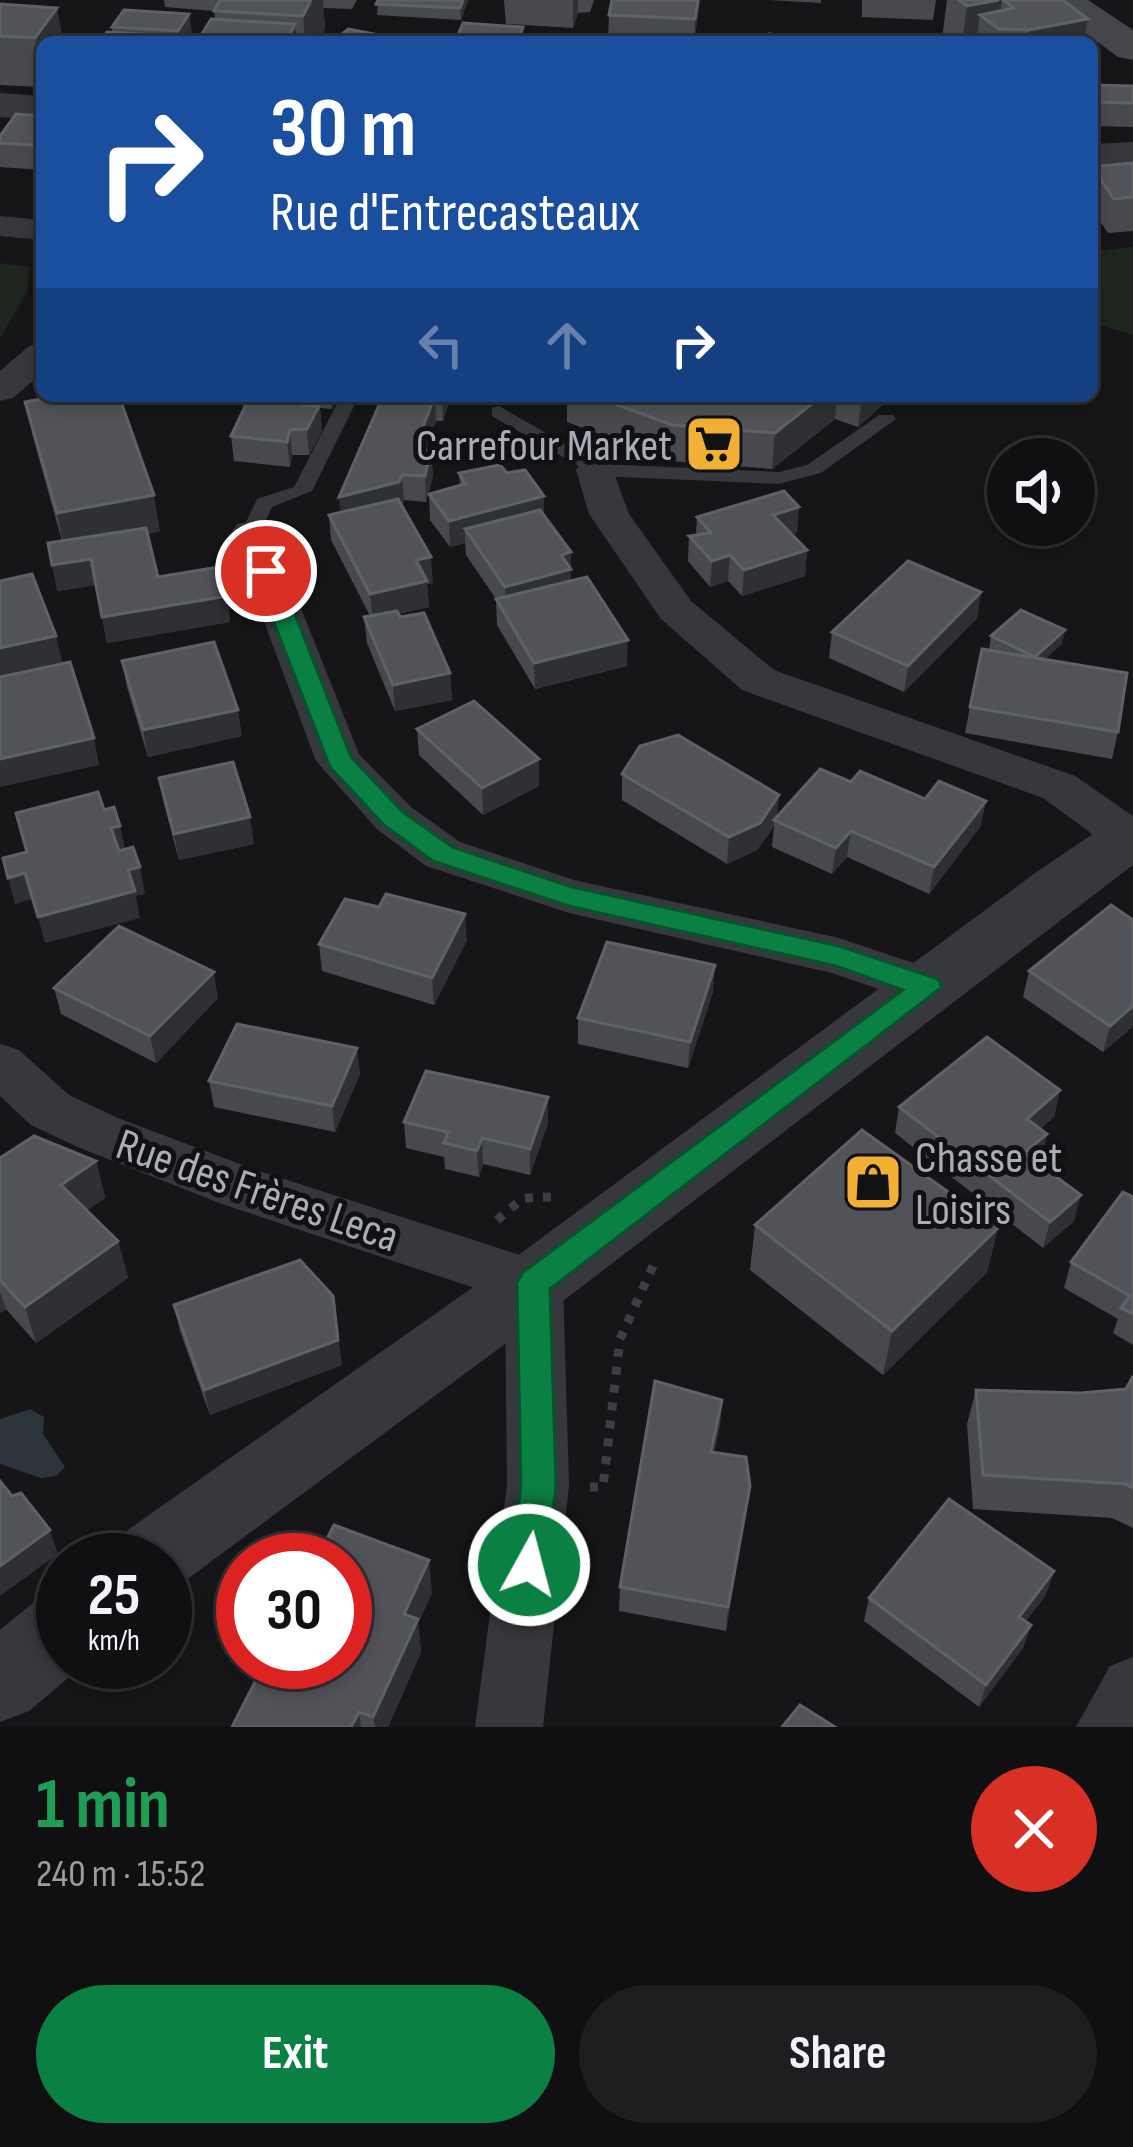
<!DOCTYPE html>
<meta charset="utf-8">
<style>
:root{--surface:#101012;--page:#1e1e20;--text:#f1f3f6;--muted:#9c9d9f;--line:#303032;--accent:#0b8043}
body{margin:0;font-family:"Sofia Sans Condensed",sans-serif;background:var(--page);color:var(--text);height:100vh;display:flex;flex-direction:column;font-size:45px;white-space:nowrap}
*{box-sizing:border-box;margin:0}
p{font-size:39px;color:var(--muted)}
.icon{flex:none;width:66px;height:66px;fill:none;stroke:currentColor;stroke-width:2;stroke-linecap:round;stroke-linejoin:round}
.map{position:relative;height:1727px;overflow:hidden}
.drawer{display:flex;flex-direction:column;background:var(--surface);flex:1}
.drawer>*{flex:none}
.hud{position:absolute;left:36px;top:36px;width:1062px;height:366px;border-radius:18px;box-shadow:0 6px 18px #0003,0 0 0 3px var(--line);background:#1a4fa0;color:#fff;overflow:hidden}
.tools{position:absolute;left:987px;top:438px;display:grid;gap:24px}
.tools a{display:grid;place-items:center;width:108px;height:108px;border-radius:50%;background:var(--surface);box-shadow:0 6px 18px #0003,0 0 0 3px var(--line);font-size:60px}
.speed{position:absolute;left:36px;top:1533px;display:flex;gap:24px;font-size:60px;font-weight:700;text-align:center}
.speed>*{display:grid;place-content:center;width:156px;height:156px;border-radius:50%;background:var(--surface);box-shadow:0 6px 18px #0003,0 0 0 3px var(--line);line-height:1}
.speed small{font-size:30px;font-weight:400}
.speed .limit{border:18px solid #d22;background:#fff;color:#111}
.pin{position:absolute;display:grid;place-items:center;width:102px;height:102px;color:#fff;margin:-51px;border:6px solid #fff;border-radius:50%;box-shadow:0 3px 12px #0007}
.me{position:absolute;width:132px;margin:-66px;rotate:7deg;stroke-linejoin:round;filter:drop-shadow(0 0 9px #0008)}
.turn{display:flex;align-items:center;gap:42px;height:252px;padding:0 36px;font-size:54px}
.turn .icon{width:156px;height:156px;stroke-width:2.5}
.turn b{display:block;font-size:84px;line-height:102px}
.lanes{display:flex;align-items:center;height:114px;padding:0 36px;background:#0003;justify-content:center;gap:60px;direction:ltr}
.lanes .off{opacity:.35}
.round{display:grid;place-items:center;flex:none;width:126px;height:126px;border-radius:63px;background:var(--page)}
.headline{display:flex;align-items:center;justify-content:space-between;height:204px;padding:0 36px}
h1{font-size:72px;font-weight:700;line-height:90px;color:#1e9e55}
.primary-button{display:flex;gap:24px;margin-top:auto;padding:24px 36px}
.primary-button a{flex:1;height:138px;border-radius:72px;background:var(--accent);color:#fff;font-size:48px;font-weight:700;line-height:138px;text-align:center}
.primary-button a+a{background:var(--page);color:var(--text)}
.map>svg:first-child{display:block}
.green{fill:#1e261f}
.water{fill:#2c353c}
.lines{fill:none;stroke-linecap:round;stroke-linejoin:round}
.path{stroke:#3d3f44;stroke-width:9;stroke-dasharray:8 10;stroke-linecap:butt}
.service{fill:#37383d;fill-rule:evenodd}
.minor{fill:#37383d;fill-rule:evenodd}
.tertiary{fill:#37383d;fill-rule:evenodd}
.secondary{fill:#45474d;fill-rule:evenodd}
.wall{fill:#47494d}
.shaded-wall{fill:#2f3033}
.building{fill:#525359;stroke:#5f6168;stroke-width:3}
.route{fill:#0b8043;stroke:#07532c;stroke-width:3}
.labels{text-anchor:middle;stroke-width:10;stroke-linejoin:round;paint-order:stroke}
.poi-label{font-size:45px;fill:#a8adb8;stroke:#111113;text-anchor:end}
.street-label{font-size:45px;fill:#a8adb8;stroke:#111113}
</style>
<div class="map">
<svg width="1133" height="1727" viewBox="0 0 1133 1727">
<rect width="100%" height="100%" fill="#161618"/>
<g class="green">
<path d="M1133,247V335L1092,323V251Z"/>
<path d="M0,263L30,267L27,292L0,338Z"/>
</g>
<path class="water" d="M30,1409L44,1417L43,1434L65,1467L56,1476L41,1478L0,1464V1419Z"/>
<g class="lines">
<g class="path">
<path d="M497,1220L523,1198L552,1197"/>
<path d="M590,1487H603L620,1339L653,1266"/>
</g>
<g class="service">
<path d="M341,396H359L312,491L272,507L258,537H244L241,533L257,499L294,487Z"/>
<path d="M499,406L600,464L779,472L807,465L879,415H893L896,419L821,473L779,484L596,476L492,416V408Z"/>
</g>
<g class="minor">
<path d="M0,216L42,220V240L0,236Z"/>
<path d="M42,343V373L13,398L0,401V371L29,346Z"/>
<path d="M596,458L610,462L629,514L691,601L774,670L1075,776L1133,816V853L1113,849L1043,798L742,690L661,619L589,514L576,470L582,462Z"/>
<path d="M251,521L265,524L271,533L359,754L411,807L460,842L574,880L839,938L946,974L953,987L946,1000L928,1006L832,973L569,913L426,866L377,829L316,761L231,533L237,524Z"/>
<path d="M0,1044L19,1050L69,1095L118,1118L256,1170L554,1266L563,1283L569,1485L543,1727H475L507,1485L505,1298L222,1204L80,1148L31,1125L0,1096Z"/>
<path d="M1133,1657V1727H1076L1110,1666Z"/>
</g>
<g class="tertiary">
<path d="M0,93L42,96V120L0,117Z"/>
<path d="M1133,142V166L1092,168V144Z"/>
<path d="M1133,815V865L559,1304L178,1586L165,1591V1560H110L122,1534L509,1262L1038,871L1112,821Z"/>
<path d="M63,1591V1662H87L29,1711L0,1722V1630L34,1602Z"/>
</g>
<path class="secondary" d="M1041,0H1088L1133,30V60L1118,57Z"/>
</g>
<g class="wall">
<path d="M164,0H357L352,9L323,8L325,29L318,42H197L215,19L214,11L165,7Z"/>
<path d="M378,0H468L461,20L377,15Z"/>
<path d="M504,0H594L590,12L578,13L573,28L506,24Z"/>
<path d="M700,0L694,42L608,38L609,15Z"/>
<path d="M769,0H821V3Z"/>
<path d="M862,0H936L933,20L862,17Z"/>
<path d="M947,0H1063L1088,19L1084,42H945L942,39Z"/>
<path d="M57,8L63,42H42V87L0,85V36Z"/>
<path d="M189,14L192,36L188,42H100L112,32V27Z"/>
<path d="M1092,85L1133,86V127L1092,126Z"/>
<path d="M42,116V170L0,167V136Z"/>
<path d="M1133,163V231L1108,233L1092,209V167Z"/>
<path d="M155,396H207L204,401Z"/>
<path d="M250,396H338L332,409L320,408L322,431L309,455H292L290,467L234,461L231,436Z"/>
<path d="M383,396H451L443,421H436L425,450L431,451L433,476L426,502L404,500L402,506L433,583L427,584L429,607L398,614L450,673L452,700L395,711L367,643L364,617L370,616L331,540L329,515L340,512Z"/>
<path d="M567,396H892L858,427L835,419L772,469L671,461L567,422Z"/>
<path d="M25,402L160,531L147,534L158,577L227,596L230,622L107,643L96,585L57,591L62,541L33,437Z"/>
<path d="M459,473H507L544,496V515L571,552V580L627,666L535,689L497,625L496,599L466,555L465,543L450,547L430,520L429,494L460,486Z"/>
<path d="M697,517L797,533L792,534L807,550L805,576L742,596L728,581L710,587L688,561L689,536L696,535Z"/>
<path d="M981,592L977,618L904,692L829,658L832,632Z"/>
<path d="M991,636L1062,644L1044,659L1118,732L1112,759L965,733L970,707L992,651L989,649Z"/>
<path d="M122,661L242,736L148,757L127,687Z"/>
<path d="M417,729L539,786L483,815L419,755Z"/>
<path d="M622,774L777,817L851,782L925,799L986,801L980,827L929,894L847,857L832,874L772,847L774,826L757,850L727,864L622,800Z"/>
<path d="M159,778L254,844L179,860L164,804Z"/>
<path d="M1133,920V1026L1103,1052L1023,997L1029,971Z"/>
<path d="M467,940L434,1005L322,971L319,944Z"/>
<path d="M54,988L218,998L156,1063L61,1014Z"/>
<path d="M713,992L688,1068L578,1044V1018Z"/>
<path d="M360,1074L335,1132L214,1107L209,1081Z"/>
<path d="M1060,1090L1054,1117L1040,1129L1041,1160L1037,1163L1074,1221L1043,1248L895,1133L899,1107Z"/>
<path d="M548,1097V1123L530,1175L483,1164L479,1177L445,1169L444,1157L406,1148L404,1122Z"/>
<path d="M0,1158L96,1161L105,1198L87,1210L118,1241L128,1278L36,1343L6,1309L0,1313Z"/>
<path d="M1133,1197V1345L1113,1333L1118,1319L1064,1288L1071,1262Z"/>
<path d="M755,1225L998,1228L987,1272L883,1375L750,1270Z"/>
<path d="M174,1305L342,1365L210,1415L180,1331Z"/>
<path d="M1133,1376V1528L1112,1518L973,1509L967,1424L976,1390L1081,1393L1126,1389Z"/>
<path d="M722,1400L720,1425L714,1453L750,1486L726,1631L619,1611L620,1587Z"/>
<path d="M432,1593L418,1623L421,1652L388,1727H232Z"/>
<path d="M1046,1595L1026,1621L1031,1625L1023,1648L979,1707L864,1621L869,1598Z"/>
</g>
<g class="shaded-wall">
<path d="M311,0H323L325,29L318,42H305L303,16Z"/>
<path d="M463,0H468L461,20L460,8Z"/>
<path d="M573,0H578V13L573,28Z"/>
<path d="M698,0H700L694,42L695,19Z"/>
<path d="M1002,0L998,29L980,15L976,42H962L967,6Z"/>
<path d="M57,8L63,42H42V78L35,38Z"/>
<path d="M189,14L192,36L188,42H179L178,31Z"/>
<path d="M1088,19L1084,42H1027L1029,30Z"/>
<path d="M295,24L297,42H286Z"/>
<path d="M306,396H312L313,408L303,405Z"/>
<path d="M331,396H338L332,409Z"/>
<path d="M435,396L436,421L416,473L415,447Z"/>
<path d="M442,396H451L443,421Z"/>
<path d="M822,396H837L835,419L772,469L775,433Z"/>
<path d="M862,396H892L858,427Z"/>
<path d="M319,406L322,431L309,455L307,429Z"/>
<path d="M290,430L292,455L290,467L287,442Z"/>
<path d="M431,451L433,476L426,502L425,476Z"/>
<path d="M402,475L404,500L401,508L341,523L339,497Z"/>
<path d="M154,495L160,531L64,549L57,513Z"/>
<path d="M544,496V522L465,529V543L450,547L449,521Z"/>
<path d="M799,507L797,533L771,540L773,515Z"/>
<path d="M807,550L805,576L742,596L744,570Z"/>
<path d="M571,552V595L505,613V587L561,555Z"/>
<path d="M730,555L728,581L710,587L712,561Z"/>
<path d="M431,557L433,583L427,584L429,607L373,620L370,594L416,560Z"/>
<path d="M91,559L96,585L57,591L52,565Z"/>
<path d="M981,592L977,618L904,692L908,666Z"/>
<path d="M227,596L230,622L107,643L102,617Z"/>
<path d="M1065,630L1062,644L1033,670L1035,657Z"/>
<path d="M56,636L62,662L0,676V648Z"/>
<path d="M628,640L627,666L535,689L534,663Z"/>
<path d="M450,673L452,700L395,711L393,685Z"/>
<path d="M238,710L242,736L148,757L143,730Z"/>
<path d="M94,738L99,765L0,787V759Z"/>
<path d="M539,759V786L483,815L482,788Z"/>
<path d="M779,795L777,821L774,820V826L757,850L727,864L729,837Z"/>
<path d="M986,801L980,827L929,894L934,867Z"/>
<path d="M250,817L254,844L179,860L174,834Z"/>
<path d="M120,826L126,853L117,855L111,828Z"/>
<path d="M851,831L847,857L832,874L836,848Z"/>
<path d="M140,867L145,894L136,896L140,918L45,943L38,917L128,870Z"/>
<path d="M25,873L32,899L15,904L8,878Z"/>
<path d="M465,914L467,940L434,1005L432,978Z"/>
<path d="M715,965L713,992L688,1068L690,1042Z"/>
<path d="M214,972L218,998L156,1063L150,1036Z"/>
<path d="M1133,1006V1026L1103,1052L1110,1026Z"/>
<path d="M357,1048L360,1074L335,1132L332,1106Z"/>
<path d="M1060,1090L1054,1117L1021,1145L1027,1119Z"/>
<path d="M548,1097V1123L530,1175V1149Z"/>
<path d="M1047,1134L1041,1160L1018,1179L1024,1153Z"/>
<path d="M482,1138L483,1164L479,1177L477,1151Z"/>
<path d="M96,1161L105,1198L71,1221L61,1185Z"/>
<path d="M1081,1195L1074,1221L1043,1248L1050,1222Z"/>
<path d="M998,1228L987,1272L883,1375L892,1331Z"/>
<path d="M118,1241L128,1278L36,1343L25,1307Z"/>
<path d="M0,1292L6,1309L0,1313Z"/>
<path d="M333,1296L342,1365L210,1415L204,1390Z"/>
<path d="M722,1400L720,1425L709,1477L711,1452Z"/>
<path d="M750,1486L747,1510L726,1631L728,1607Z"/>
<path d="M50,1530L58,1554L0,1596V1566Z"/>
<path d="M429,1560L432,1593L418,1623L421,1652L388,1727H375L373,1717L404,1614Z"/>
<path d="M1054,1571L1046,1595L1011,1640L1019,1617Z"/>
<path d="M1031,1625L1023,1648L979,1707L986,1685Z"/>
<path d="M359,1712L361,1727H351Z"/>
</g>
<g class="building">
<path d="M220,0H311L303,16L214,11Z"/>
<path d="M378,0H463L460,8L376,4Z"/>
<path d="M612,0H698L695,19L609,15Z"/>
<path d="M959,0H999L967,6Z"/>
<path d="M1003,0H1063L1088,19L1029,30L999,29L980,15L1014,8Z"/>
<path d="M0,4L57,8L35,38L0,36Z"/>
<path d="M124,10L189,14L178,31L112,27Z"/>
<path d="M211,19L295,24L286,42H197Z"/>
<path d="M463,23L523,27L518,42H455Z"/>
<path d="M348,29L415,42H333Z"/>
<path d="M107,32L173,36L170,42H100Z"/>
<path d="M769,34L792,36L791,42H767Z"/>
<path d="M523,37L564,39L563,42H524Z"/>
<path d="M1092,85L1133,86V103L1092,102Z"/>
<path d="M16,114L42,116V146L0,143V136Z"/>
<path d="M1133,163V197L1114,199L1092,167Z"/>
<path d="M57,396H119L154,495L57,513L25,402Z"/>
<path d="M250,396H306L303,405L319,406L307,429L290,430L287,442L231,436Z"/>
<path d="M383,396H435L415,447L431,451L425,476L402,475L399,482L339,497Z"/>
<path d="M593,396H822L775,433L672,425Z"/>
<path d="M500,465L507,473L525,470L544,496L449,521L429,494L465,484L459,473Z"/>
<path d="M784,491L799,507L773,515L807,550L744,570L730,555L712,561L689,536L711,533L697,517Z"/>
<path d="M398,499L431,557L416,560L427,581L370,594L329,515Z"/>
<path d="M540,510L571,552L561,555L571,569L505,587L465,529Z"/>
<path d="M146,528L158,577L219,567L227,596L102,617L91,559L52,565L48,543Z"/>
<path d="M908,561L981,592L908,666L832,632Z"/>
<path d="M32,574L56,636L0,648V581Z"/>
<path d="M587,577L628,640L534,663L496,599Z"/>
<path d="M1021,610L1065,630L1035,657L991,636Z"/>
<path d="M397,611L400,617L424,613L450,673L393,685L364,617Z"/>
<path d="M214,642L238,710L143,730L122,661Z"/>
<path d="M982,649L1127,673L1118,732L970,707Z"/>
<path d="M70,662L94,738L0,759V677Z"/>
<path d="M474,701L539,759L482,788L417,729Z"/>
<path d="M678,735L779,795L760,823L729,837L622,774L640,746Z"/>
<path d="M233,762L250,817L174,834L159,778Z"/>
<path d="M820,769L851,782L860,771L925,799L939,781L986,801L934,867L851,831L836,848L774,820Z"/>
<path d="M98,792L104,810L114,807L120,826L111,828L119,851L133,847L140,867L128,870L135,891L38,917L25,873L8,878L3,858L27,852L16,813Z"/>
<path d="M386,894L465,914L432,978L319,944L345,899L379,907Z"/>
<path d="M1111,905L1133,920V1006L1110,1026L1029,971Z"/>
<path d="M119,926L214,972L150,1036L54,988Z"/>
<path d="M607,942L715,965L690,1042L578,1018Z"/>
<path d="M237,1024L357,1048L332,1106L209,1081Z"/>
<path d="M987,1037L1060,1090L1027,1119L1047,1134L1024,1153L1081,1195L1050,1222L899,1107Z"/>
<path d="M426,1071L548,1097L530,1149L482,1138L477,1151L444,1143L448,1132L404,1122Z"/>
<path d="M862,1130L998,1228L892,1331L755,1225Z"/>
<path d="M34,1136L96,1161L61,1185L118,1241L25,1307L0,1280V1158Z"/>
<path d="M1123,1192L1133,1197V1314L1121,1308L1130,1296L1071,1262Z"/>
<path d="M300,1260L333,1296L338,1340L204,1390L174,1305Z"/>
<path d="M1133,1376V1488L1125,1484L983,1475L976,1390L1081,1393L1126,1389Z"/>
<path d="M655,1381L722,1400L711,1452L746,1457L750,1486L728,1607L620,1587Z"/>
<path d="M0,1481L12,1496L21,1493L50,1530L0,1566Z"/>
<path d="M949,1499L1054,1571L1019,1617L1031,1625L986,1685L869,1598Z"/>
<path d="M334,1525L429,1560L404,1614L418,1619L373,1717L359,1712L351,1727H232L265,1662H345V1560H316Z"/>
<path d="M800,1705L835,1727H782Z"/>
</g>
<path class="route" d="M266,564L278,571L351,757L403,812L452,847L572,887L839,946L938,979L942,987L550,1289L556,1485L547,1565L541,1577L529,1582L516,1577L511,1565L521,1485L517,1283L522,1273L903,990L836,966L569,906L433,861L384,825L330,767L254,571Z"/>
<defs>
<symbol id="supermarket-square" viewBox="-11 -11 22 22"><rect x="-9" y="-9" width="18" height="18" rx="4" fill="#f2b134" stroke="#111113"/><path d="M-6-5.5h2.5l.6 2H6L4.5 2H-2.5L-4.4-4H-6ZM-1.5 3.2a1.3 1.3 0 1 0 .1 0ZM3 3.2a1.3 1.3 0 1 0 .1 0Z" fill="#111"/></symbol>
<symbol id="shop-square" viewBox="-11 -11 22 22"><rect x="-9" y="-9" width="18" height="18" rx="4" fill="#f2b134" stroke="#111113"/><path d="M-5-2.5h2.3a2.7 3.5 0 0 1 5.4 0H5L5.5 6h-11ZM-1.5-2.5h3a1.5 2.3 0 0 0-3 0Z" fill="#111"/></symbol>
</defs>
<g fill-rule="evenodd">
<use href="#supermarket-square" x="681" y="411" width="66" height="66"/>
<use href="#shop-square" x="840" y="1149" width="66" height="66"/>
</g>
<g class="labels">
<g class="poi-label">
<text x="672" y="460">Carrefour Market</text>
<text x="915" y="1172" text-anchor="start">Chasse et<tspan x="915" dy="52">Loisirs</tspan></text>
</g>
<g class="street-label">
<text transform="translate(258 1189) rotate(19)" y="16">Rue des Frères Leca</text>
</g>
</g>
</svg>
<div class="tools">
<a><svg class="icon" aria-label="sound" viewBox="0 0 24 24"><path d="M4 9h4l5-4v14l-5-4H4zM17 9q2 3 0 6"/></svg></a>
</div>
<div class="speed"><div>25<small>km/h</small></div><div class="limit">30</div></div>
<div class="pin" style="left:266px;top:571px;background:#d93025"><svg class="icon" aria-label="arrive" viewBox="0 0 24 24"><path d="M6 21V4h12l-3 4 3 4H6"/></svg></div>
<svg class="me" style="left:529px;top:1565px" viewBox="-20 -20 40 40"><circle r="17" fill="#0b8043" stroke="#fff" stroke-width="3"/><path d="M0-11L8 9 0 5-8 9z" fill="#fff"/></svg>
<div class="hud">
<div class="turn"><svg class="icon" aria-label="right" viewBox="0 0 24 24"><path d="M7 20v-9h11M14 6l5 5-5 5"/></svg><div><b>30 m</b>Rue d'Entrecasteaux</div></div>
<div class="lanes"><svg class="icon off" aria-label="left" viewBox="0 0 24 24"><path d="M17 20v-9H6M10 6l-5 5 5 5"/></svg><svg class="icon off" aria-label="ahead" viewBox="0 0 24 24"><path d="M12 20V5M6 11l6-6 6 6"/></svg><svg class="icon" aria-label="right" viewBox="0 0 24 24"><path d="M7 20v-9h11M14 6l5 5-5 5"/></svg></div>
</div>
</div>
<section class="drawer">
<div class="headline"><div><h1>1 min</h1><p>240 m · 15:52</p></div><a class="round" style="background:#d93025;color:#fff"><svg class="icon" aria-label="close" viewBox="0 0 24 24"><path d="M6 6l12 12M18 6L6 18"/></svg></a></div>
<div class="primary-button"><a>Exit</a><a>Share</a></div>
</section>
